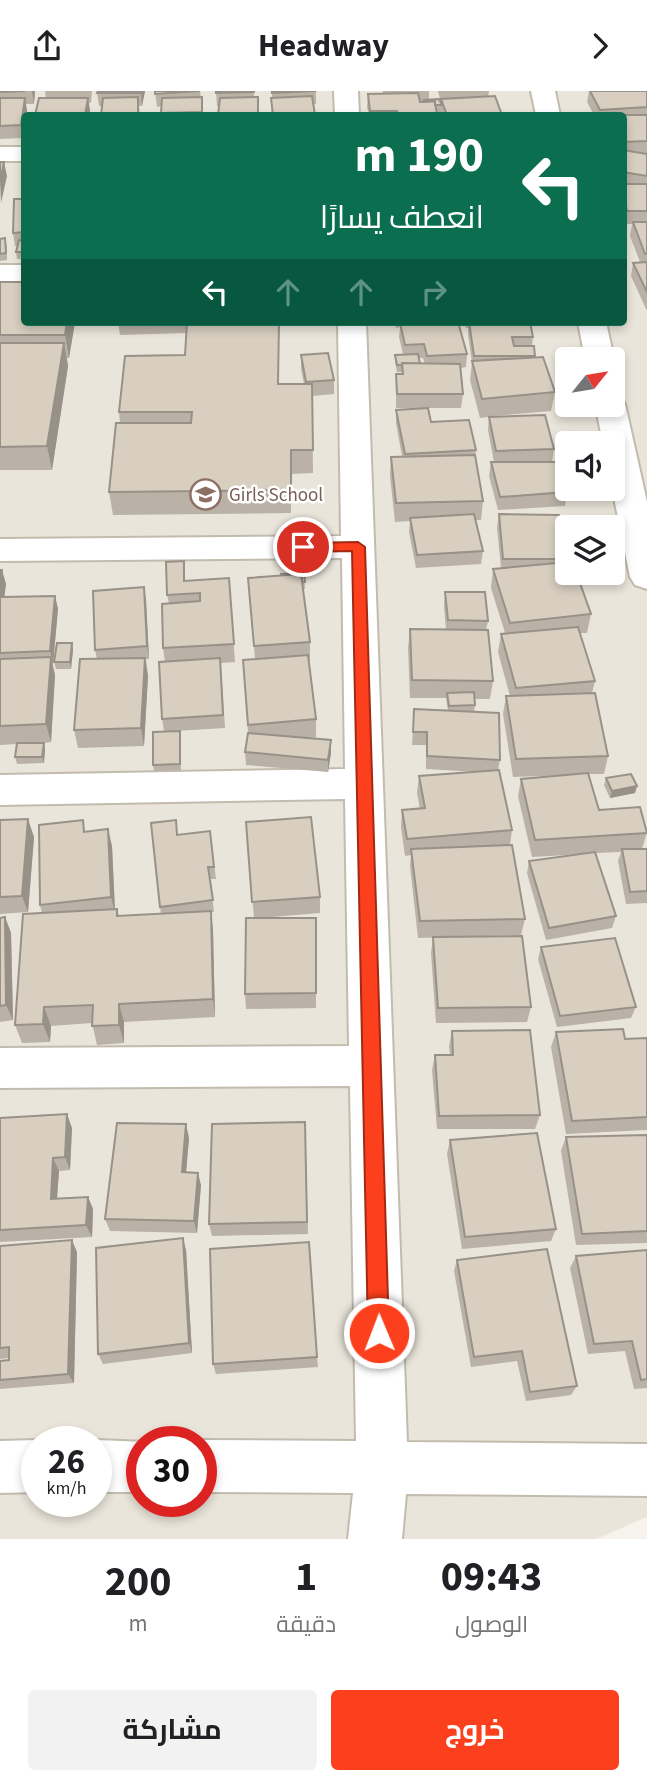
<!DOCTYPE html>
<html lang="ar">
<meta charset="utf-8">
<style>
:root{--surface:#fff;--page:#f2f2f2;--text:#202124;--muted:#757577;--accent:#fc3f1d}
body{margin:0;font-family:"Source Sans 3",Cairo,sans-serif;background:var(--page);color:var(--text);direction:rtl;height:100vh;display:flex;flex-direction:column;font-size:26px;white-space:nowrap}
*{box-sizing:border-box;margin:0}
p{font-size:23px;color:var(--muted)}
.icon{flex:none;width:38px;height:38px;fill:none;stroke:currentColor;stroke-width:2;stroke-linecap:round;stroke-linejoin:round}
.map{position:relative;height:1448px;overflow:hidden;direction:ltr}
.sheet{display:flex;flex-direction:column;background:var(--surface);flex:1}
.sheet>*{flex:none}
.hud{position:absolute;left:21px;top:21px;width:606px;height:214px;border-radius:7px;box-shadow:0 4px 10px #0003;direction:rtl;background:#0b6e4f;color:#fff;overflow:hidden}
.needle{width:46px;rotate:60deg}
.controls{position:absolute;left:555px;top:256px;display:grid;gap:14px}
.controls a{display:grid;place-items:center;width:70px;height:70px;border-radius:7px;background:var(--surface);box-shadow:0 4px 10px #0003;font-size:35px}
.speed{position:absolute;left:21px;top:1335px;display:flex;gap:14px;font-size:35px;font-weight:700;text-align:center}
.speed>*{display:grid;place-content:center;width:91px;height:91px;border-radius:50%;background:var(--surface);box-shadow:0 4px 10px #0003;line-height:1}
.speed small{font-size:18px;font-weight:400}
.speed .limit{border:10px solid #d22;background:#fff;color:#111}
.pin{position:absolute;display:grid;place-items:center;width:60px;height:60px;color:#fff;margin:-30px;border:4px solid #fff;border-radius:50%;box-shadow:0 2px 7px #0007}
.me{position:absolute;width:77px;margin:-38px;rotate:359deg;stroke-linejoin:round;filter:drop-shadow(0 0 5px #0008)}
.turn{display:flex;align-items:center;gap:24px;height:147px;padding:0 28px;font-size:32px}
.turn .icon{width:91px;height:91px;stroke-width:2.5}
.turn b{display:block;font-size:49px;line-height:60px}
.lanes{display:flex;align-items:center;height:66px;padding:0 28px;background:#0003;justify-content:center;gap:35px;direction:ltr}
.lanes .off{opacity:.35}
.eta{display:flex;justify-content:space-evenly;align-items:center;height:119px;text-align:center}
.eta b{font-size:42px;font-weight:700;line-height:49px}
.cta{display:flex;gap:14px;margin-top:auto;padding:14px 28px}
.cta a{flex:1;height:80px;border-radius:7px;background:var(--accent);color:#fff;font-size:28px;font-weight:700;line-height:80px;text-align:center}
.cta a+a{background:var(--page);color:var(--text)}
header{display:flex;justify-content:space-between;align-items:center;height:91px;padding:0 28px;background:var(--surface);font-size:32px;font-weight:700}
.map>svg:first-child{display:block}
.residential{fill:#eae5da;fill-rule:evenodd}
.lines{fill:none;stroke-linecap:round;stroke-linejoin:round}
.minor-casing{stroke:#c2bbae;stroke-width:4}
.minor{fill:#fff;fill-rule:evenodd}
.wall{fill:#bab2a6;fill-rule:evenodd}
.shaded-wall{fill:#979187}
.building{fill:#d8cfc1;stroke:#979187;stroke-width:2}
.route{fill:#fc3f1d;stroke:#a42913;stroke-width:2}
.labels{text-anchor:middle;stroke-width:5;stroke-linejoin:round;paint-order:stroke}
.education-label{font-size:19px;fill:#785e54;stroke:#fff;text-anchor:start}
</style>
<header><svg class="icon" aria-label="forward" viewBox="0 0 24 24"><path d="M9 5l7 7-7 7"/></svg>Headway<svg class="icon" aria-label="share" viewBox="0 0 24 24"><path d="M12 15V3M7 8l5-5 5 5M5 13v7h14v-7"/></svg></header>
<div class="map">
<svg width="647" height="1448" viewBox="0 0 647 1448">
<rect width="100%" height="100%" fill="#f6f3ec"/>
<path class="residential" d="M0,0H647V1426L596,1448H0ZM24,24H623V231H24ZM567,268H612V313H567ZM567,352H612V397H567ZM567,436H612V481H567ZM37,1351H96V1410H37ZM142,1351H201V1410H142Z"/>
<g class="lines">
<defs>
<g id="minor">
<path d="M334,0H358L359,24H335Z"/>
<path d="M531,0H555L560,24H536Z"/>
<rect x="0" y="56" width="24" height="14"/>
<rect x="0" y="174" width="24" height="16"/>
<path d="M338,231H366L407,1351L647,1353V1405L406,1403L402,1448H348L353,1402L201,1401V1351H196L201,1349L356,1350L350,995L0,997V957L349,955L345,708L0,714V684L345,678L342,467L0,470V448L341,445Z"/>
<path d="M578,231H606L614,268L612,271V268H585Z"/>
<path d="M612,304L621,306L625,313L647,411V498L635,494L630,486L612,397V352H603L595,313H612Z"/>
<path d="M37,1349L42,1351H37V1401L0,1402V1350Z"/>
<path d="M96,1349L147,1351H142V1401H96V1351H91Z"/>
</g>
</defs>
<use href="#minor" class="minor-casing"/>
<use href="#minor" class="minor"/>
</g>
<g class="wall">
<path d="M0,0H35L34,13H26L27,20L24,24L23,47L0,48Z"/>
<path d="M45,0H92L91,12H89L90,20L89,24H35L46,7Z"/>
<path d="M145,0L142,15H139L140,24L99,15L97,2Z"/>
<path d="M155,0H200L203,24H162V15L157,16Z"/>
<path d="M216,0H254V6H258L259,24H218L219,15H217Z"/>
<path d="M272,0H316V13H314L315,24H324H272L271,7H272Z"/>
<path d="M383,0H429V9L441,12L438,0H489L488,6L502,24H441L440,21H437V24H369L367,16L368,3H383Z"/>
<path d="M589,0H647V218H646L631,185L633,172L640,171L630,145L632,133H624L623,127V24H594L587,11Z"/>
<path d="M24,108V168H17L16,161L18,155H15L13,142Z"/>
<path d="M0,148L7,154V169L0,170Z"/>
<path d="M0,191L75,231L69,267H67L68,275L52,379H0Z"/>
<path d="M118,231H279V293H304L301,278V264L334,289V303L312,305L313,382L291,383V422L113,424L109,401L120,332L119,321L185,264L186,242L120,244Z"/>
<path d="M395,231H458L467,263L466,276L461,277L463,303L461,317H428L431,331L476,359L475,367L483,410L481,429H475L483,460L481,473L416,477L409,441L410,430L395,431L390,385L391,366L402,365L396,332V319L426,317H396V283H402V281H397L395,271V264L403,263L399,246L400,236L396,237ZM419,267H423L425,273H420Z"/>
<path d="M465,231H530L533,246L532,255L535,266L555,301L551,320L494,325L554,358L552,371L567,401L565,415L498,419L489,385L491,371H494L488,339L489,326L480,327L470,289L472,271L468,244V237H466Z"/>
<path d="M499,423L565,468V471L591,523L587,542H580L595,590L592,602L608,665L604,683H589L599,719L647,741L642,758H647V812L626,813L618,770L621,761L596,762L616,825L612,837L546,849L527,782L529,770L584,763L532,766L518,705L521,688L570,684L513,686L503,623L506,605H510L498,561L501,543L505,542L491,497L493,478L501,477L497,437Z"/>
<path d="M0,479L6,493L4,506L55,505L58,518L53,573H52L55,584L51,651L43,652L45,658L44,672L17,673L15,666L17,653L0,654Z"/>
<path d="M304,482L305,498H303L310,551V569L309,570L316,628V646L307,647L331,662L328,681L246,674L245,661L248,642L243,569L255,568L248,487Z"/>
<path d="M229,487L235,571L221,572L225,637L175,640H180L181,679L154,680L153,674L164,640L162,628L165,571L163,557L169,512L167,504L186,490Z"/>
<path d="M144,496L146,509L149,568H146L148,585L144,655L78,657L74,639L97,568L95,559Z"/>
<path d="M445,501L488,530L486,539L493,590L490,608H474L475,614L474,621L500,669L498,679L512,739L510,754L525,828L521,844L418,847L410,775L411,764L405,765L401,736L402,719L420,718L417,702L419,685L477,681L426,678V654H412L414,618L448,620L446,607H410L408,557L410,538L446,539L444,515Z"/>
<path d="M72,552L73,559L71,578H56L54,571Z"/>
<path d="M606,687L637,695L635,702L610,707L604,694Z"/>
<path d="M0,729L34,746L28,821L0,823Z"/>
<path d="M246,731L320,806V822L260,827H316V917L246,918L245,903L254,827Z"/>
<path d="M210,740L216,788H210L214,821H211L213,840L215,926L124,931V952L97,954L92,932L51,935L50,951L22,952L15,934L42,822L40,814L86,741L112,755L115,818H117L119,825L161,823L160,816L178,744Z"/>
<path d="M5,826L11,842L13,929L0,931V827Z"/>
<path d="M433,846L531,916L527,931L436,932L431,862Z"/>
<path d="M541,856L636,916L631,927L557,936L538,868Z"/>
<path d="M452,940L540,1024L535,1038H437L432,979L435,964H450L449,955Z"/>
<path d="M556,941L625,948L647,947V1039L566,1043L551,956Z"/>
<path d="M0,1027L72,1037L70,1079L59,1080L57,1107L88,1106L93,1118L92,1146L0,1151Z"/>
<path d="M305,1031L308,1143L212,1145L209,1133Z"/>
<path d="M647,1044V1152L576,1154L561,1060L566,1046Z"/>
<path d="M189,1047L186,1081L201,1094L197,1142L110,1140L105,1128Z"/>
<path d="M450,1049L556,1138L551,1150L462,1158L447,1063Z"/>
<path d="M0,1155L77,1161L74,1292L0,1298V1270L9,1269V1267L0,1268Z"/>
<path d="M186,1159L192,1262L103,1273L98,1263Z"/>
<path d="M647,1159V1297L634,1298L625,1260L588,1263L570,1177L576,1165Z"/>
<path d="M457,1169L577,1295L571,1304L526,1310L517,1270L471,1276L454,1180Z"/>
<path d="M317,1266L318,1276L216,1283L213,1273Z"/>
</g>
<g class="shaded-wall">
<path d="M32,0H35L34,13Z"/>
<path d="M141,0H145L142,15L141,2Z"/>
<path d="M25,7L27,20V24H24L23,47L21,34Z"/>
<path d="M88,7L90,20L89,24H85Z"/>
<path d="M4,71L7,85L1,112L0,90Z"/>
<path d="M67,231H75L69,267L65,244Z"/>
<path d="M64,252L68,275L52,379L47,355Z"/>
<path d="M2,479L6,493L3,516L0,506V495Z"/>
<path d="M144,496L146,509L149,568L147,555Z"/>
<path d="M55,505L58,518L53,573L50,560Z"/>
<path d="M72,552L73,559L71,578L70,571Z"/>
<path d="M51,566L55,584L51,651L46,633Z"/>
<path d="M145,567L148,585L144,655L141,637Z"/>
<path d="M331,649V662L328,681V669Z"/>
<path d="M44,652L45,658L44,672L42,666Z"/>
<path d="M637,695L635,702L610,707L612,700Z"/>
<path d="M28,728L34,746L28,821L22,805Z"/>
<path d="M108,738L112,755L115,822L111,806Z"/>
<path d="M211,820L213,840L215,926L213,908Z"/>
<path d="M5,826L11,842L13,929L6,914Z"/>
<path d="M119,913L124,931V952L119,934Z"/>
<path d="M44,916L51,935L50,951L43,933Z"/>
<path d="M67,1023L72,1037L70,1079L65,1066Z"/>
<path d="M186,1033L189,1047L185,1094L182,1081Z"/>
<path d="M53,1067L59,1080L56,1120L51,1108Z"/>
<path d="M198,1082L201,1094L197,1142L194,1130Z"/>
<path d="M88,1106L93,1118L92,1146L86,1134Z"/>
<path d="M183,1147L186,1159L192,1262L189,1252Z"/>
<path d="M72,1149L77,1161L74,1292L68,1283Z"/>
</g>
<g class="building">
<path d="M0,0H25L0,1Z"/>
<path d="M98,0H141V2H97Z"/>
<path d="M155,0H200L155,3Z"/>
<path d="M216,0H254V1L216,2Z"/>
<path d="M272,0H316L272,2Z"/>
<path d="M590,0H647V16L600,19Z"/>
<path d="M418,2L420,11L435,10L437,24H398L397,20H370L368,3Z"/>
<path d="M312,5L315,24H324H273L271,7Z"/>
<path d="M495,5L502,24H447L441,8Z"/>
<path d="M138,6V24H101L103,7Z"/>
<path d="M202,6V21L161,22L162,7Z"/>
<path d="M258,6V24H218L220,7Z"/>
<path d="M0,7H25L21,34L0,35Z"/>
<path d="M39,7H88L85,24H35Z"/>
<path d="M439,8L442,14H435V10L424,11V9Z"/>
<path d="M612,24H647V50L623,51V24Z"/>
<path d="M623,59L647,63V85L623,81Z"/>
<path d="M0,71H4L0,90Z"/>
<path d="M623,93H647V120H627L623,100Z"/>
<path d="M14,108H24V141L13,142Z"/>
<path d="M633,131H647V163H645Z"/>
<path d="M5,147L6,162L0,163V148Z"/>
<path d="M19,149L24,150V161H16Z"/>
<path d="M647,171V201L633,172Z"/>
<path d="M0,191H24V231H67L65,244H0Z"/>
<path d="M187,231H279L278,293H312L313,359H291V399L109,401L116,332H191L192,321H119L125,265L185,264Z"/>
<path d="M425,231H458L467,263L427,265L424,253L405,254L400,232Z"/>
<path d="M469,231H530L533,246H512L514,255H534L535,265H474Z"/>
<path d="M0,252H64L47,355L0,356Z"/>
<path d="M328,262L334,289L306,291L301,264Z"/>
<path d="M418,263L420,273L402,272V274H397L395,264Z"/>
<path d="M543,266L555,301L482,308L472,270Z"/>
<path d="M402,272L460,273L463,303H397L396,283H403Z"/>
<path d="M428,317L431,331L469,329L476,359L405,363L396,319Z"/>
<path d="M545,324L554,358L496,360L489,326Z"/>
<path d="M475,364L483,410L396,412L391,366Z"/>
<path d="M491,371H557L567,401L500,406Z"/>
<path d="M474,423L483,460L417,464L410,427Z"/>
<path d="M499,423L559,424L565,468H503Z"/>
<path d="M184,470V490L229,487L234,553L163,557L162,513L200,510V502L167,504L166,471Z"/>
<path d="M567,471V481H576L591,523L510,532L493,478Z"/>
<path d="M0,479H2L0,495Z"/>
<path d="M304,482L305,491H302L301,483L281,485V483Z"/>
<path d="M301,483L310,551L254,555L248,487Z"/>
<path d="M144,496L147,555L95,559L93,500Z"/>
<path d="M445,501H485L488,530L448,529Z"/>
<path d="M55,505L50,560L0,562V506Z"/>
<path d="M578,536L595,590L516,597L501,543Z"/>
<path d="M410,538L488,539L493,590L412,589Z"/>
<path d="M57,552H72L70,571H54Z"/>
<path d="M308,564L316,628L248,634L243,569Z"/>
<path d="M51,566L46,633L0,635V568Z"/>
<path d="M145,567L141,637L74,639L80,568Z"/>
<path d="M220,567L223,624L162,628L159,571Z"/>
<path d="M474,601L475,614L449,615L447,602Z"/>
<path d="M595,602L608,665L516,668L506,605Z"/>
<path d="M414,618L499,622L500,669L427,665V641H413Z"/>
<path d="M180,640V673L153,674V641Z"/>
<path d="M248,642L331,649L328,669L245,661Z"/>
<path d="M17,652H44L42,666H15Z"/>
<path d="M499,679L512,739L407,748L402,719L425,717L419,685Z"/>
<path d="M588,682L599,719L640,716L647,742L535,749L521,688Z"/>
<path d="M631,683L637,695L612,700L606,687Z"/>
<path d="M311,726L320,806L252,811L246,731Z"/>
<path d="M28,728L22,805L0,806V729Z"/>
<path d="M83,729L84,741L108,738L111,806L40,814L39,734Z"/>
<path d="M176,729L177,744L210,740L214,776H208L213,809L160,816L151,732Z"/>
<path d="M512,754L525,828L420,830L411,758Z"/>
<path d="M622,758H647V800L630,801Z"/>
<path d="M595,761L616,825L549,837L529,770Z"/>
<path d="M117,818V825L211,820L213,908L119,913V934L92,935L93,914L44,916L43,933L15,934L23,823Z"/>
<path d="M5,826L6,914L0,915V827Z"/>
<path d="M246,827H316V902L245,903Z"/>
<path d="M522,845L531,916L438,917L433,846Z"/>
<path d="M615,847L636,916L560,925L541,856Z"/>
<path d="M623,938L625,948L647,947V1026L572,1030L556,941Z"/>
<path d="M530,939L540,1024L439,1025L435,964H453L452,940Z"/>
<path d="M67,1023L65,1066L53,1067L51,1108L88,1106L86,1134L0,1139V1027Z"/>
<path d="M305,1031L307,1131L209,1133L212,1033Z"/>
<path d="M117,1032L186,1033L182,1081L198,1082L194,1130L105,1128Z"/>
<path d="M537,1042L556,1138L465,1146L450,1049Z"/>
<path d="M647,1044V1140L582,1143L566,1046Z"/>
<path d="M183,1147L189,1252L98,1263L96,1157Z"/>
<path d="M72,1149L68,1283L0,1289V1270L9,1269V1256L0,1257V1155Z"/>
<path d="M309,1151L317,1266L213,1273L210,1158Z"/>
<path d="M547,1158L577,1295L530,1301L522,1260L474,1266L457,1169Z"/>
<path d="M647,1159V1288L641,1289L632,1250L594,1253L576,1165Z"/>
</g>
<path class="route" d="M358,451L365,456L389,1242L386,1249L379,1252L371,1249L368,1242L352,460L303,461L296,456L303,452Z"/>
<defs>
<symbol id="school-ring" viewBox="-11 -11 22 22"><circle r="9.5" fill="#fff" stroke="#8d6e63" stroke-width="1.5"/><path d="M0-5L7-2L0 1L-7-2ZM-4 1L0 2.5L4 1V4Q0 6-4 4Z" fill="#8d6e63"/></symbol>
</defs>
<g fill-rule="evenodd">
<use href="#school-ring" x="188" y="386" width="35" height="35"/>
</g>
<g class="labels">
<g class="education-label">
<text x="229" y="410">Girls School</text>
</g>
</g>
</svg>
<div class="controls">
<a><svg class="needle" viewBox="-14 -14 28 28"><path d="M0-13l5 13h-10z" fill="#e53935"/><path d="M0 13l5-13h-10z" fill="#757577"/></svg></a>
<a><svg class="icon" aria-label="sound" viewBox="0 0 24 24"><path d="M4 9h4l5-4v14l-5-4H4zM17 9q2 3 0 6"/></svg></a>
<a><svg class="icon" aria-label="layers" viewBox="0 0 24 24"><path d="M12 4l9 5-9 5-9-5zM3 14l9 5 9-5"/></svg></a>
</div>
<div class="speed"><div>26<small>km/h</small></div><div class="limit">30</div></div>
<div class="pin" style="left:303px;top:456px;background:#d93025"><svg class="icon" aria-label="arrive" viewBox="0 0 24 24"><path d="M6 21V4h12l-3 4 3 4H6"/></svg></div>
<svg class="me" style="left:379px;top:1242px" viewBox="-20 -20 40 40"><circle r="17" fill="#fc3f1d" stroke="#fff" stroke-width="3"/><path d="M0-11L8 9 0 5-8 9z" fill="#fff"/></svg>
<div class="hud">
<div class="turn"><svg class="icon" aria-label="left" viewBox="0 0 24 24"><path d="M17 20v-9H6M10 6l-5 5 5 5"/></svg><div><b>190 m</b>انعطف يسارًا</div></div>
<div class="lanes"><svg class="icon" aria-label="left" viewBox="0 0 24 24"><path d="M17 20v-9H6M10 6l-5 5 5 5"/></svg><svg class="icon off" aria-label="ahead" viewBox="0 0 24 24"><path d="M12 20V5M6 11l6-6 6 6"/></svg><svg class="icon off" aria-label="ahead" viewBox="0 0 24 24"><path d="M12 20V5M6 11l6-6 6 6"/></svg><svg class="icon off" aria-label="right" viewBox="0 0 24 24"><path d="M7 20v-9h11M14 6l5 5-5 5"/></svg></div>
</div>
</div>
<section class="sheet">
<div class="eta">
<div><b>09:43</b><p>الوصول</p></div>
<div><b>1</b><p>دقيقة</p></div>
<div><b>200</b><p>m</p></div>
</div>
<div class="cta"><a>خروج</a><a>مشاركة</a></div>
</section>
